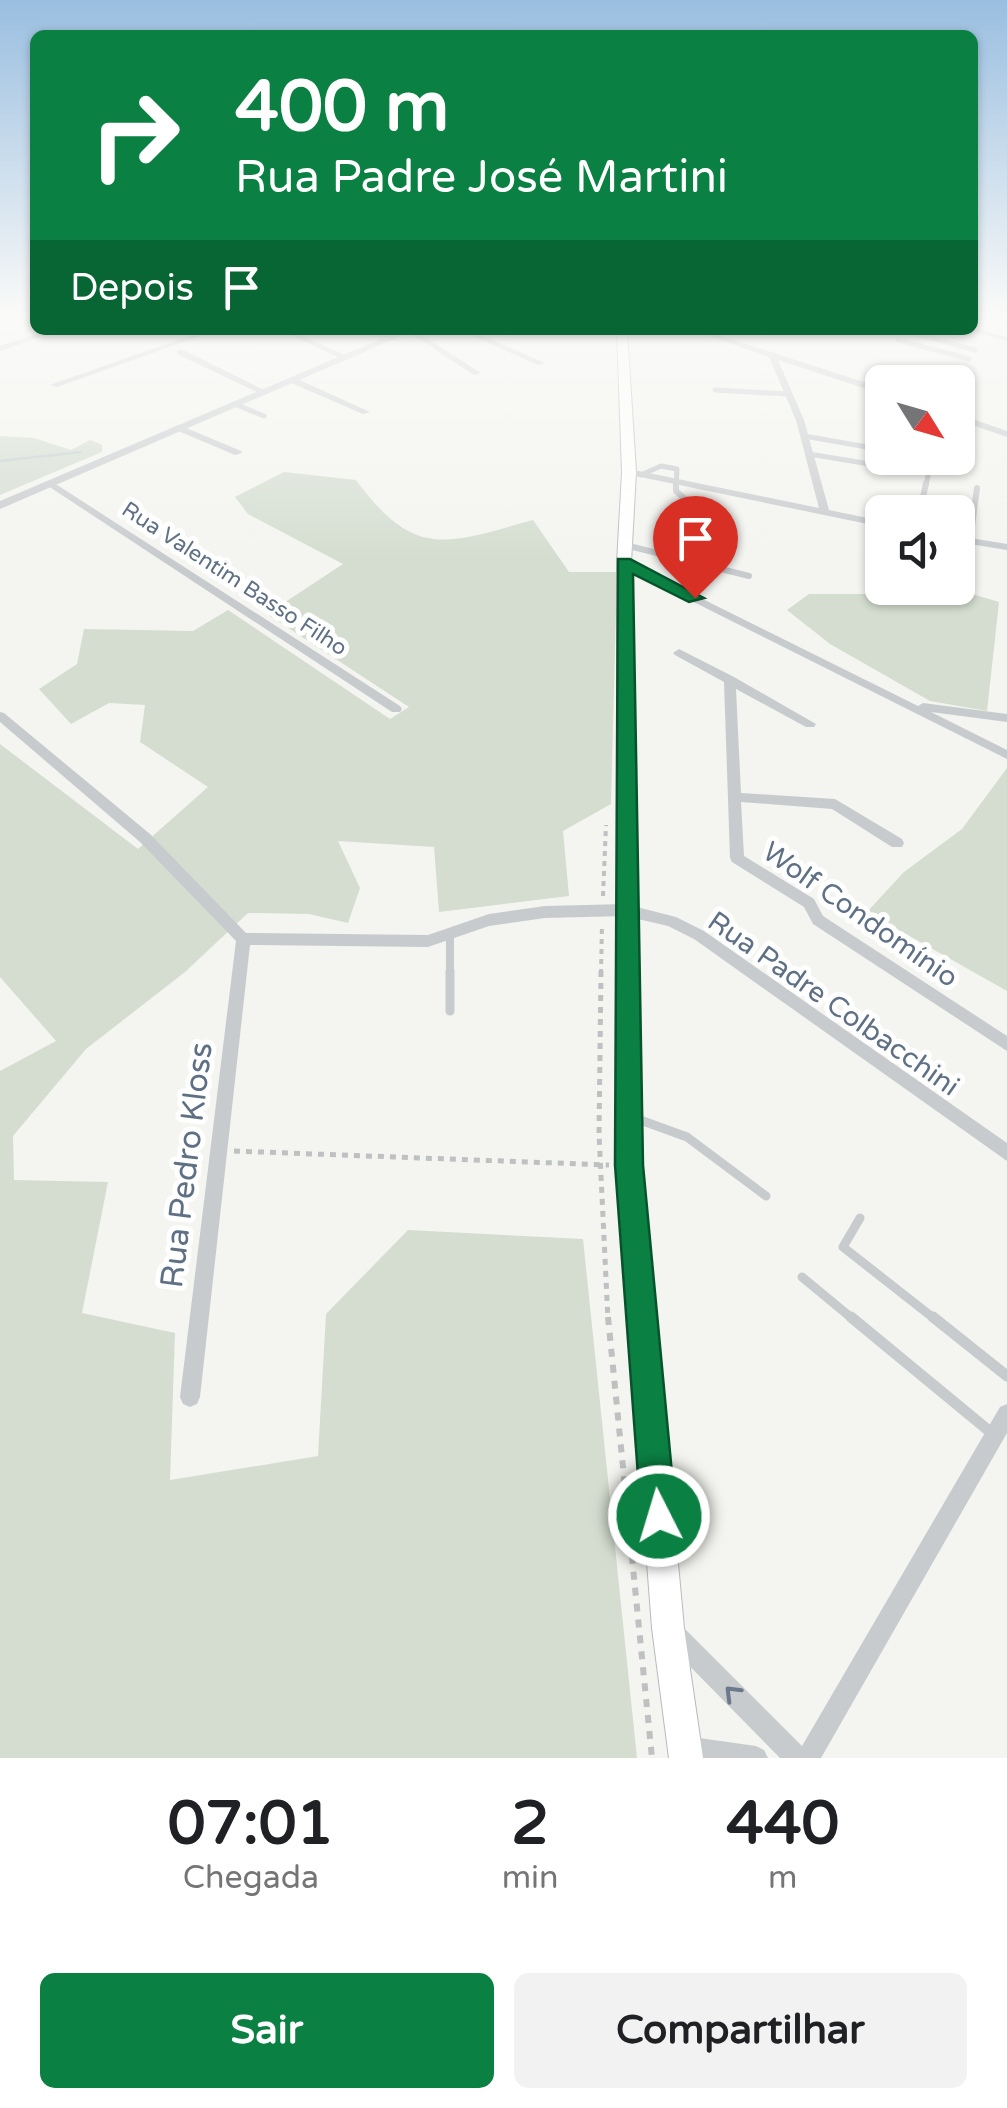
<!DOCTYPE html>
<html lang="pt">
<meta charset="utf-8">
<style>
:root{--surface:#fff;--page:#f2f2f2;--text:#202124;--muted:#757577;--accent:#0b8043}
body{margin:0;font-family:"Varela Round",sans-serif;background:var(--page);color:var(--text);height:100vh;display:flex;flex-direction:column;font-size:38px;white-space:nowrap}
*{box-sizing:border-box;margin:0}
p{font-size:32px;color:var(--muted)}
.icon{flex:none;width:55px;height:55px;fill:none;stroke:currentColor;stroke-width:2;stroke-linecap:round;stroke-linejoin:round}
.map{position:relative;height:1758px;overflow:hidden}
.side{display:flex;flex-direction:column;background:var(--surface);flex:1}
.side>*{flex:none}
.guide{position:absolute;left:30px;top:30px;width:948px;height:305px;border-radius:15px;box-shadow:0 2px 8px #0004;background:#0b8043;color:#fff;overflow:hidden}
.needle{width:65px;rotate:127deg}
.tools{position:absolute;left:865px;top:365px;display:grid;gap:20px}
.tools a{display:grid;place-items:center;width:110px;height:110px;border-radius:15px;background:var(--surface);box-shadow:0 2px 8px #0004;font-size:50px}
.pin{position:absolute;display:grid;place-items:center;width:85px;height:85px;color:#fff;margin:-102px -42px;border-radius:50% 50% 50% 0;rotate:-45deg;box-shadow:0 0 10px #0007}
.pin .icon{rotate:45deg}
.me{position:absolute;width:110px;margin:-55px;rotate:355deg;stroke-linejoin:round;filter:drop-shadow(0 0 8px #0008)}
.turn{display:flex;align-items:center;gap:35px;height:210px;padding:0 40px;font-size:45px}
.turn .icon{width:130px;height:130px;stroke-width:2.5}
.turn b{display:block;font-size:70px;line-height:85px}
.then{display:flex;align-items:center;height:95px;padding:0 40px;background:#0003;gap:20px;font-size:38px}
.eta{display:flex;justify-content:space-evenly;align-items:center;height:170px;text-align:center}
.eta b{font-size:60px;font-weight:700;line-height:70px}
.primary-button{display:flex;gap:20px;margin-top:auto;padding:20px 40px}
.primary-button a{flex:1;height:115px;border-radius:15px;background:var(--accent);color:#fff;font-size:40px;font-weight:700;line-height:115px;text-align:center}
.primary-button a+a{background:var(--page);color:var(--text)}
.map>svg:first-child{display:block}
.green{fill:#d4ddd0}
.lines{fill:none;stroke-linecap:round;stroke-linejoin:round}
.stream{stroke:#c4cdd3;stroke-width:2.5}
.secondary-casing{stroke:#b7bbc1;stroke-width:2}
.path-far2{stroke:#bec0c2;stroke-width:4;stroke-dasharray:5 5;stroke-linecap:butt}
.path-far1{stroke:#bec0c2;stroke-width:5;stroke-dasharray:6 6;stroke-linecap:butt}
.path{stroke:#bec0c2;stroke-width:6;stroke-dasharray:8 8;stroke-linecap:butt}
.service-far4{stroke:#c8cbce;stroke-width:5}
.service-far3{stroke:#c8cbce;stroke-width:6}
.service-far2{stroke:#c8cbce;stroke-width:8}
.service-far1{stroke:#c8cbce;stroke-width:9}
.service{stroke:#c8cbce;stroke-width:11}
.minor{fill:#c8cbce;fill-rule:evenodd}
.tertiary{fill:#c8cbce;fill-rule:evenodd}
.secondary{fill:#fff;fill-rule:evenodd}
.oneway{stroke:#6a798b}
.route{fill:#0b8043;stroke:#07532c;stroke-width:2.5}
.labels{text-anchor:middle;stroke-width:10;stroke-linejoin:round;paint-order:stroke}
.far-street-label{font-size:22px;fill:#607084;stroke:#fff}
.street-label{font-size:28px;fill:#607084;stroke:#fff}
.near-street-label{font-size:32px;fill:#607084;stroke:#fff}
</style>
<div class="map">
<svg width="1007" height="1758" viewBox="0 0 1007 1758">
<rect width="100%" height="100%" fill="#f4f5f0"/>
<g class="green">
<path d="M0,436L34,438L71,450L90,440L102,445V452L0,495Z"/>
<path d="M284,472L356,480C415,560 446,544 533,520L569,572H617L611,804L563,831L569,896L439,912L434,847L338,841L360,888L348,923L309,914L248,913L185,972L86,1049L13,1136L14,1180L108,1182L82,1313L175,1333L170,1480L318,1456L326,1314L408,1230L583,1239L637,1758H0V1071L56,1041L0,977V744L138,849L208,787L140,742L145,705L109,703L71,724L39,689L77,664L84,629L193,631L228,610L390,719L409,707L267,614L343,564L248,514L235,497Z"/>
<path d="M962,567L965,592L999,602L987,711L930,701L830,644L787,610L809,594H920L930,588H958V570Z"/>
<path d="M1007,768V991L867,912L904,872L962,829Z"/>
</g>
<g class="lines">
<path class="stream" d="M0,461L81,452"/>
<defs>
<path id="secondary" d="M617,330H627L636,472L631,563L641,1165L684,1628L703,1758H669L652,1628L617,1165V563L622,472Z"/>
</defs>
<use href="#secondary" class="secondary-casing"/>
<g class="path-far2">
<path d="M603,896L606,825"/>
<path d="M601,974L602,925"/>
</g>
<g class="path-far1">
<path d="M601,971L599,1134L608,1320"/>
<path d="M234,1151L609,1165"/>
</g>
<path class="path" d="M608,1317L652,1758"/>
<g class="service-far4">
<path d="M913,333L975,350"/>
<path d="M898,340L969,359"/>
<path d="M715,390L789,394"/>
<path d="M235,404L264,416"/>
<path d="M804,436L873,448"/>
<path d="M809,454L894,468"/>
<path d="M641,475L661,466L677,469L676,486"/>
<path d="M926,486L929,470"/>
</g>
<g class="service-far3">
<path d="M676,483V491L692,505"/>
<path d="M920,512L926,483"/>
<path d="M970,541L977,488"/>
<path d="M625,545L749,576"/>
</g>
<path class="service-far2" d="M450,935V974"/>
<g class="service-far1">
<path d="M450,971V1011"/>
<path d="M632,1117L687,1137L766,1196"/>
<path d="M860,1218L843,1247L936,1320"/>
<path d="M802,1277L854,1320"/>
</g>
<g class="service">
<path d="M851,1317L994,1435"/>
<path d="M933,1317L1007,1376"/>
</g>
<g class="minor">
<path d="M972,328L1007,337V341L966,330Z"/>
<path d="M50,330H61L0,351V346Z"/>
<path d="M206,330H217L57,387L50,385Z"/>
<path d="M280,330H290L349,357L342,359Z"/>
<path d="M365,330H375L393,339L386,341Z"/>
<path d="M405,330H414L481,373L474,375Z"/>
<path d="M459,330H469L545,363L538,365Z"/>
<path d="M692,330H703L882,388V393H879L778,360L804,420L829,510L882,521V527L626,474L624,472L629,469L819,508L796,420L769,357Z"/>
<path d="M177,350H183L268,392L261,394L177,354Z"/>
<path d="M289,378H295L370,412L363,414L289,382Z"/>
<path d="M958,414L1007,431V437L958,420Z"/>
<path d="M179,425L241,451L242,453L235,455L176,430V426Z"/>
<path d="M51,481L400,706L402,709L400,712H392L48,486L46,484Z"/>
<path d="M958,536L1007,544V550L958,542Z"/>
<path d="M624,560L918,706L923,703L1007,714V722L931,712L1007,750V759L620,565V561Z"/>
<path d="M679,649L734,677L816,724L814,727H806L736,689L741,793L835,799L902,839L904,843L902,847H892L832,809L741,802L744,856L814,899L823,916L1007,1036V1051L813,924L804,907L732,862L730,858L724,682L675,655L673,653Z"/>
<path d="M0,712L4,713L150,834L246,933L428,935L489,914L545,906L625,904L676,917L704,931L1007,1143V1161L694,939L668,926L625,916L545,918L489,926L428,947L250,945L200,1397L197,1404L190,1407L183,1404L180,1397L236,941L140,842L0,722Z"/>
<path d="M1007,1404V1433L821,1758H780L666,1642L663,1634L666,1626L674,1623L682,1626L802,1746L1000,1407Z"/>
<path d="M685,1736L756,1746L764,1750L768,1758H680L677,1756L673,1748L677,1740Z"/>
</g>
<path class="tertiary" d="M402,330H415L0,509V501Z"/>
<use href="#secondary" class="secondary"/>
</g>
<defs><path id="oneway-chevron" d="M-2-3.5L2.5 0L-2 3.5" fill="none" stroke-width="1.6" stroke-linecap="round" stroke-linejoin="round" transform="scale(2.5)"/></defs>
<use class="oneway" href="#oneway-chevron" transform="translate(732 1693) rotate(-135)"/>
<linearGradient id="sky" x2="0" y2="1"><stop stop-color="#99bee0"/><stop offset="0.56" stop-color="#fafaf8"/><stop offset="1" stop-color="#fafaf8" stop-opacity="0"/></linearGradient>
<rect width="1007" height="561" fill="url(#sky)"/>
<path class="route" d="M618,559H630L704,598L689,602L633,574L643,1165L676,1516L671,1528L659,1533L646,1528L641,1516L615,1165Z"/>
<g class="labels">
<g class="far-street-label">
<text transform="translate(235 578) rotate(33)" y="8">Rua Valentim Basso Filho</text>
</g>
<g class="street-label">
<text transform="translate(861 914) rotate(35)" y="10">Wolf Condomínio</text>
<text transform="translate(834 1003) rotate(35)" y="10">Rua Padre Colbacchini</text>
</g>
<g class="near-street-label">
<text transform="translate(186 1165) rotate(-83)" y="11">Rua Pedro Kloss</text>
</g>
</g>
</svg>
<div class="tools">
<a><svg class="needle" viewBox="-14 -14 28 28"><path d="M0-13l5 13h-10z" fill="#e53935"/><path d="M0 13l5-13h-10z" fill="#757577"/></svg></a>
<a><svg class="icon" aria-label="sound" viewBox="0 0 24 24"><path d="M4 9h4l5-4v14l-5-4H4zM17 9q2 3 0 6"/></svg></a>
</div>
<div class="pin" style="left:695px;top:598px;background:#d93025"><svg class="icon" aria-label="arrive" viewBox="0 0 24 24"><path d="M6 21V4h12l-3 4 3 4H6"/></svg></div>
<svg class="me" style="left:659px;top:1516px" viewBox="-20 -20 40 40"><circle r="17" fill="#0b8043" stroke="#fff" stroke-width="3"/><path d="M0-11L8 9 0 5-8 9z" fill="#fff"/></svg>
<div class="guide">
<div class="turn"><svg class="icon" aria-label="right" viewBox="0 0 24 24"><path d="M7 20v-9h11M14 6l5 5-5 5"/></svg><div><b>400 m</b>Rua Padre José Martini</div></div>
<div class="then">Depois<svg class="icon" aria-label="arrive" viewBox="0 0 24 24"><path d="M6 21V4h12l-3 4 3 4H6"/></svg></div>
</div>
</div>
<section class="side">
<div class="eta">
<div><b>07:01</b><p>Chegada</p></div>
<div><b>2</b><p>min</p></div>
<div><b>440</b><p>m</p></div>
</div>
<div class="primary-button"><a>Sair</a><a>Compartilhar</a></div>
</section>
